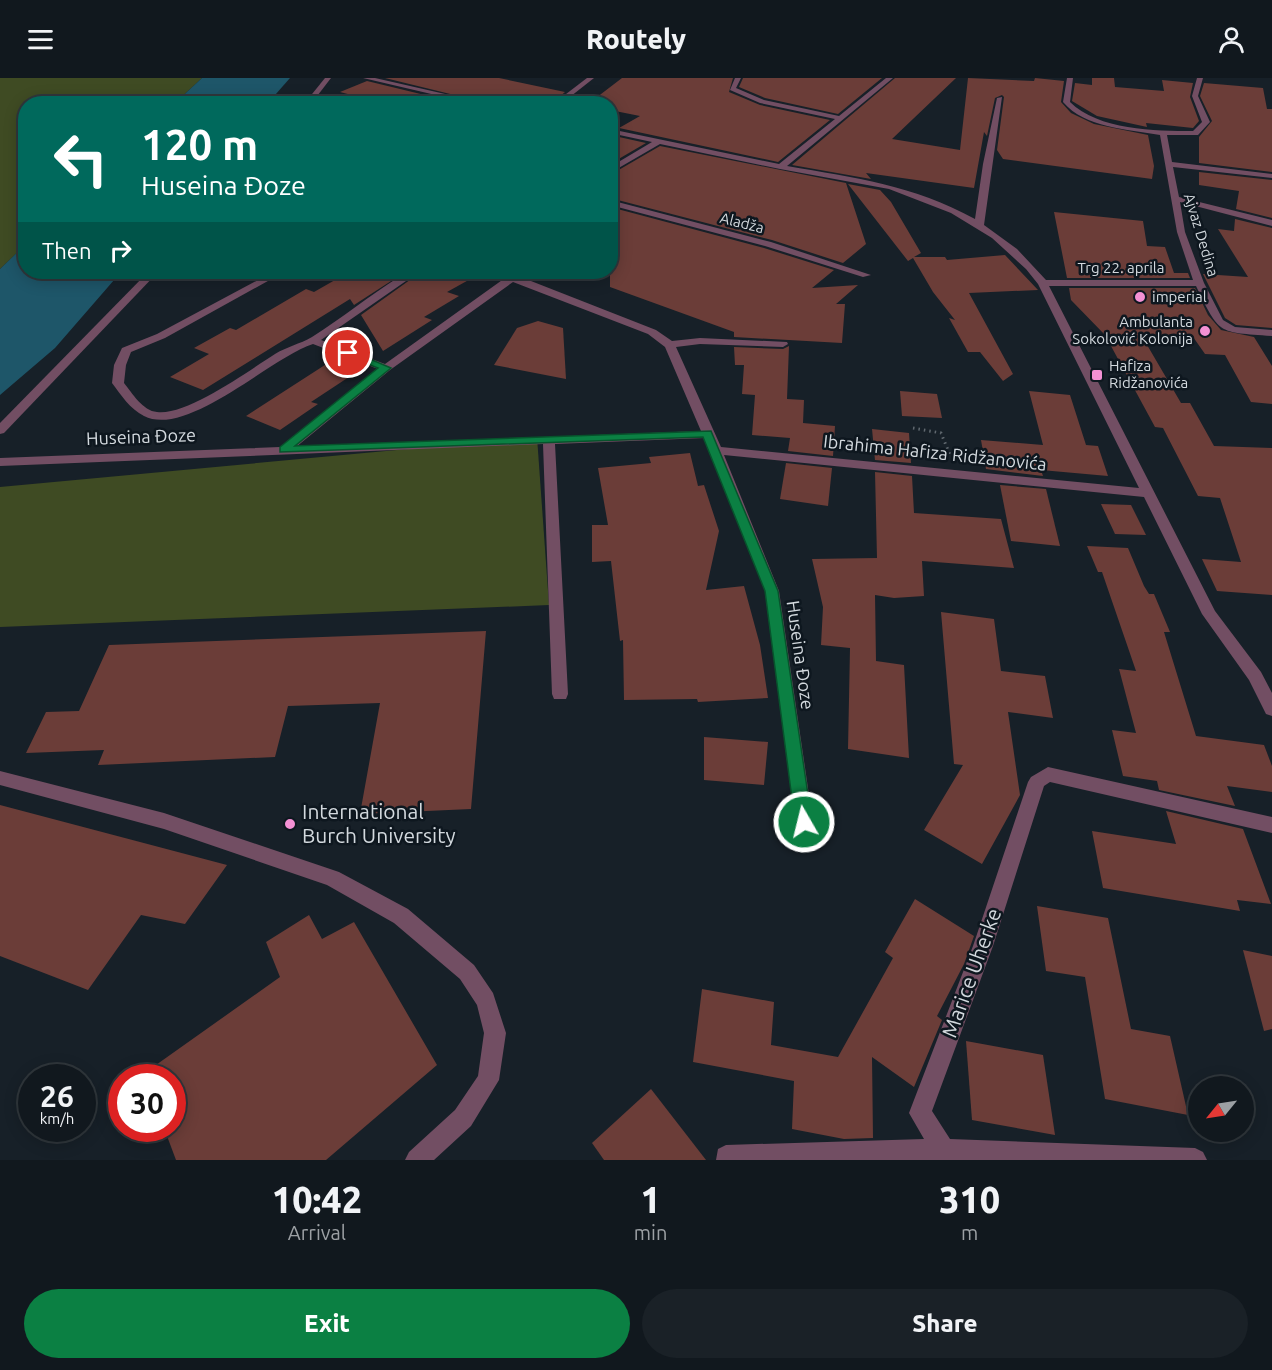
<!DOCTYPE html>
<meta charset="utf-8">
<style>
:root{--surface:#11181e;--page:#1a2127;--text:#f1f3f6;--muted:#9ca0a4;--line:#30373c;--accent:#0b8043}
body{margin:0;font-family:Ubuntu,sans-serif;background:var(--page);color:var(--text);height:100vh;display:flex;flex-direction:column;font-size:22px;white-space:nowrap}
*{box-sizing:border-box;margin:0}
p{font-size:20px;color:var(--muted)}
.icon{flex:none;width:33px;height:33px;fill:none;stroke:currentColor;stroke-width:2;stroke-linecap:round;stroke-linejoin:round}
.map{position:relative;height:1082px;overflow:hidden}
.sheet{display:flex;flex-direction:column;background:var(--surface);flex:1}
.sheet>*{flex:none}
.top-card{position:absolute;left:18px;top:18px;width:600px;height:183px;border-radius:24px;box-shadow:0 3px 15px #0003,0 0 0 2px var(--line);background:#00695c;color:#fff;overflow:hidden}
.needle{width:39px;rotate:240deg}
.controls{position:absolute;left:1188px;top:998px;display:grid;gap:12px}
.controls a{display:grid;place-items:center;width:66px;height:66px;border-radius:50%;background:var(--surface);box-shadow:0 3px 15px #0003,0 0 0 2px var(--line);font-size:30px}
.speed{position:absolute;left:18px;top:986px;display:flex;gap:12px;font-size:30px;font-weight:700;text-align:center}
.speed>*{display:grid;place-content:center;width:78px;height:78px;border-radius:50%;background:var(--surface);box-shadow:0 3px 15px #0003,0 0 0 2px var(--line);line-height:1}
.speed small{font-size:15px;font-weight:400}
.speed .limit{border:9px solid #d22;background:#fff;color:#111}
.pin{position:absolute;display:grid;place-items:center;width:51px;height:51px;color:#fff;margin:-26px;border:3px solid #fff;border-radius:50%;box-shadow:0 2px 6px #0007}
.me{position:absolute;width:66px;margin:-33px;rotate:352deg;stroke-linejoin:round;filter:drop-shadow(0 0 4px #0008)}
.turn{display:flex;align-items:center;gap:21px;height:126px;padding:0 24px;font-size:27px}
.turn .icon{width:78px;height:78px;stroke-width:2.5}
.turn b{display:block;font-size:42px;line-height:51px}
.then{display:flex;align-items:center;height:57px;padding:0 24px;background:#0003;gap:12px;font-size:22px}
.eta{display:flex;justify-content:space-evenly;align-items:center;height:102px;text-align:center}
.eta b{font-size:36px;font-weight:800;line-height:42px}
.cta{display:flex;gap:12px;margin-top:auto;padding:12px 24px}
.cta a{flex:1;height:69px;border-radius:36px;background:var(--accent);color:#fff;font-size:24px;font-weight:800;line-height:69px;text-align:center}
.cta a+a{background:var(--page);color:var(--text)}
header{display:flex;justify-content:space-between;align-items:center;height:78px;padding:0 24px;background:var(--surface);font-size:27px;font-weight:800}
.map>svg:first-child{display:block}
.green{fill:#3f4b23}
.water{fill:#1e5669}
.building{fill:#6b3d38}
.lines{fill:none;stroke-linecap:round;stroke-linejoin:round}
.path{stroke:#616970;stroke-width:3;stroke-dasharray:1.5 4;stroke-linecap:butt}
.minor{fill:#724e63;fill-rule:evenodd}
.route{fill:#0b8043;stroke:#07532c;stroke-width:1.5}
.poi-dot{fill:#f491d4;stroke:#0e171f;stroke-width:2}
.labels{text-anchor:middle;stroke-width:5;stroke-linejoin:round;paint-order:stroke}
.far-street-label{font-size:15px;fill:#d3d9de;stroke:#0e171f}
.far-poi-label{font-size:15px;fill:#d3d9de;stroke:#0e171f;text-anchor:start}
.street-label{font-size:18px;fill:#d3d9de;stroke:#0e171f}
.near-poi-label{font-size:21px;fill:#d3d9de;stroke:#0e171f;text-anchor:start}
.near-street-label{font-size:21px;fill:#d3d9de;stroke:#0e171f}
</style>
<header><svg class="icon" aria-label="menu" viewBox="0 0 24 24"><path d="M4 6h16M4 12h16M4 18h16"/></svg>Routely<svg class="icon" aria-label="person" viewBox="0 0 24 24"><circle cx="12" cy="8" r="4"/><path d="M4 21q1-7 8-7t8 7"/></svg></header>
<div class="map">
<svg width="1272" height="1082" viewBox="0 0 1272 1082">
<rect width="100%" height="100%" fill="#172028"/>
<g class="green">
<path d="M0,0H202L175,25L26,26L25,167L0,191Z"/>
<path d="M537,359L549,527L0,549V409Z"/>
</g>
<g class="water">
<path d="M202,0H290L268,25H175Z"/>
<path d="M25,167L26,194H121L55,270L0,317V191Z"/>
</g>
<g class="building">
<path d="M385,0H499L565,14L551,26H491Z"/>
<path d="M622,0H733L729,14L760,27L830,42L778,84L619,50L640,38L610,32V26H588Z"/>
<path d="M743,0H882L838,36L765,20L739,9Z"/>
<path d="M895,0H956L892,61L960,72L968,0L1034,3L1035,0L1064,3L1061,24L1071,35L1094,46L1148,57L1154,88L1152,101L1003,81L997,72L1004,19L1002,17L995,20L987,58L984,54L974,110L866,95L871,101L792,87Z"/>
<path d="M1092,0H1114L1115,9L1164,13L1162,2L1193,5L1190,19L1199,43L1193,50L1146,45L1147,49L1097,38L1072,23L1075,5L1092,7Z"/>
<path d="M367,3L462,26H386L340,14Z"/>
<path d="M1204,5L1263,10L1267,31H1272V94L1199,85V59L1212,43L1200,18Z"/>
<path d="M610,57L646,65L610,86Z"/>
<path d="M660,68L846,105L866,166L843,185L772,162L610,120V97Z"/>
<path d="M1199,94L1272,102V140L1236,131L1239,113L1199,107Z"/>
<path d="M848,106L880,112L891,124L921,175L914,179H945L947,182L1005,177L1038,212L969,215L1013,296L1003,303L980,274H968L949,240L955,242L933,214L913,180L908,183Z"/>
<path d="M610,129L764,170L834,192L812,210L858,207L836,226H845L842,265L734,259V254L610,209Z"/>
<path d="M1054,134L1143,143L1147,168L1165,169L1174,195H1188L1190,200H1067Z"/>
<path d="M1235,141L1272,150V250L1236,247L1225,240L1203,196L1248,199L1218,151L1234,153Z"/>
<path d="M349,194H405L354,227L350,221L203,312L170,299L209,276L194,270L230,250L236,252L306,211L314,214Z"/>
<path d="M421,194H483L447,214L459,218L424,239L432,242L383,273L361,237Z"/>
<path d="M1069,210H1195L1208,237L1221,252L1254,259L1272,288V326L1251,324L1225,277L1205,276L1191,256L1143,260L1181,325H1190L1214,368L1272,370V517L1217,513L1202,481L1241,484L1220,420L1198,418L1163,350L1155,349L1105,257L1071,222Z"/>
<path d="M538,243L563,250L566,301L494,287L517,250Z"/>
<path d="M789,268L787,321L804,322L803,345L835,348L833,378L788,373L790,360L752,357L755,317L742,316L744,287H735L734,269L783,271Z"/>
<path d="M328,285L355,295L311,324L318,326L280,352L246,338Z"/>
<path d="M900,313L937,316L942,340L902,338Z"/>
<path d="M1029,313L1070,317L1086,367L1098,368L1108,398L1041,392L1043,398L986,391L981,362L1043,367Z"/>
<path d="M872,351L909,355L911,385L875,382Z"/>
<path d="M690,375L698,408L704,407L719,453L706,512L744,508L760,567L768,620L698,624L697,621L624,622L623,562L620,563L611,483L592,484V447H608L598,390L651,385L649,379Z"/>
<path d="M786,385L832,390L828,428L780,421Z"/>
<path d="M875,394L912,398L914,435L1001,441L1014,490L922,483L924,518L894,520L875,517L876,583L904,587L909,680L848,671L850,570L821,567L823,529L812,481L877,480Z"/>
<path d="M1000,407L1046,411L1060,468L1011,463Z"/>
<path d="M1101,426L1131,427L1146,457L1115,456Z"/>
<path d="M1087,468L1128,470L1144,508L1149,516H1154L1170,554H1164L1196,658L1264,667L1272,688V714L1227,708L1235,728L1159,712L1157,703L1123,698L1112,652L1136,655L1119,591L1136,593L1102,494H1098Z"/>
<path d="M941,534L994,541L1001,593L1045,598L1053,640L1008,634L1020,717L982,786L924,752L963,687L954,686Z"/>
<path d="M486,553L471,731L360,736L380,625L288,628L275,679L98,687L104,672L26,675L46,634L79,633L109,567Z"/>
<path d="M704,659L768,664L764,707L704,702Z"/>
<path d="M0,727L227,787L185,846L141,837L88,912L0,878Z"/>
<path d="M1166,733L1243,751L1271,826L1237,822L1240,833L1103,810L1092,753L1176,766Z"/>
<path d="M915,821L974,858L964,886L937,938L942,942L914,1009L872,979L873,1060L844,1061L792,1051L794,1003L693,984L702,911L774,924L771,967L838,979L893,880L885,874Z"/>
<path d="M1037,828L1108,840L1131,951L1170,958L1188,1037L1105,1021L1085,899L1046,893Z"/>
<path d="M309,837L322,861L354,844L437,987L326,1082H176L164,1050H172V999H139L280,899L266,864Z"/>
<path d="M1243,872L1272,878V951L1264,953Z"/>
<path d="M966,963L1043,977L1055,1057L972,1042Z"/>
<path d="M651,1011L706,1082H604L592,1065Z"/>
</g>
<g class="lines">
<path class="path" d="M913,350L941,355L950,377"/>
<g class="minor">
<path d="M325,0H331L311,26H304Z"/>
<path d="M363,0H375L489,26H474Z"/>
<path d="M587,0H594L561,26H553Z"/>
<path d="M735,0H741L736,10L764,22L839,38L886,0H893L787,88C856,100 913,107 975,141L983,86L997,20L1002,19L984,147L1017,171L1046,202H1193L1177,154L1160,57C1127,51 1085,50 1063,24L1067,0H1073L1070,24C1098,52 1155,53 1193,53L1202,44L1192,18L1197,0H1203L1198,18L1210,44L1198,57H1167L1172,84L1272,96V100L1173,89L1179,119L1272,142V148L1180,124L1185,154L1204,205L1223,242L1235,249L1272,252V258C1217,254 1220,257 1196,208H1049L1215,533L1261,594L1272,615V638L1266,636L1249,602L1202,536L1144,419L724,377L779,513L813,744L810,750L804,752L798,750L795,744L765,513L705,360L555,366L568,616L566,621H554L552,616L543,366L0,388V380L280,369L378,291L313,266C270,280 187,360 144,338C130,331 121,317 112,305L114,287L122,270L157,256L273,194H284L165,260L131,274L126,287L124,305C132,315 143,333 157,334C187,338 248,293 275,276C286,269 300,266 312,259C342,240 369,218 399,199L409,194H419L321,262L385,286L505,200L498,194H508L656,252L672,263L700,260L787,264L788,266L783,269L700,266L676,269L721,369L1139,410L1038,206L1026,191L992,160L951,135L889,111L780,91L660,66L610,95V89L652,64L610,55V51L779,86L835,41L760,25L730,12ZM513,204L648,256L665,269L701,353L296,369L390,292Z"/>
<path d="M610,122L771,164L871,197L863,199L765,168L610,127Z"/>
<path d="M148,194H158L4,355L0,356V345Z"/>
<path d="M1048,689L1272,739V755L1050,704L1044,708L993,868L932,1033L950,1061L1195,1070L1203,1074L1207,1082H716L718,1071L726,1067L924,1061L909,1035L973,868L1028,704L1031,699Z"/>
<path d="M0,693L164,735L339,794L408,831L474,887L493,915L506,955L499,1002L471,1048L434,1082H405L409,1074L455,1032L478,998L484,955L477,927L460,901L394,845L327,807L164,751L0,707Z"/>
</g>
</g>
<path class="route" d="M344,273H351L391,290L295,368L711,353L778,513L812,744L809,749L804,751L798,749L795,744L765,513L703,359L280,374V369L378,290L344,277Z"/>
<g class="poi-dot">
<circle cx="1140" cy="219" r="6"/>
<circle cx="1205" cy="253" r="6"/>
<rect x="1091" y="291" width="12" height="12" rx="3"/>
<circle cx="290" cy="746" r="6"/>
</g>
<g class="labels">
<g class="far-street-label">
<text transform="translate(742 145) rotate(14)" y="5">Aladža</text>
<text transform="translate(1201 157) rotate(73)" y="5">Ajvaz Dedina</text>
<text x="1121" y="195">Trg 22. aprila</text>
</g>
<g class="far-poi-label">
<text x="1152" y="224">imperial</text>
<text x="1193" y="249" text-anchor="end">Ambulanta<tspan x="1193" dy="17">Sokolović Kolonija</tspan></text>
<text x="1109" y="293">Hafiza<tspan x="1109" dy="17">Ridžanovića</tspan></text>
</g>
<g class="street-label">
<text transform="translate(141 359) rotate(-2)" y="6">Huseina Đoze</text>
<text transform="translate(935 375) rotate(6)" y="6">Ibrahima Hafiza Ridžanovića</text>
<text transform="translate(800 577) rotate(82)" y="6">Huseina Đoze</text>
</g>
<g class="near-poi-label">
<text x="302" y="741">International<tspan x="302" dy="24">Burch University</tspan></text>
</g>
<g class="near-street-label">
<text transform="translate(972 895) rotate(-70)" y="7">Marice Uherke</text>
</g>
</g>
</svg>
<div class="controls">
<a><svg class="needle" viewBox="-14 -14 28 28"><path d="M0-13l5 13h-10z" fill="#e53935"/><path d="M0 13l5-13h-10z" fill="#9ca0a4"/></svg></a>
</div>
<div class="speed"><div>26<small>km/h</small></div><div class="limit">30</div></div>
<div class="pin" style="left:348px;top:275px;background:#d93025"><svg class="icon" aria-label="arrive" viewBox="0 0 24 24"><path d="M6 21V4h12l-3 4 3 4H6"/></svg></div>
<svg class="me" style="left:804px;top:744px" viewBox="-20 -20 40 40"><circle r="17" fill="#0b8043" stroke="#fff" stroke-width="3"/><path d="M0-11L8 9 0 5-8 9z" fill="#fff"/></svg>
<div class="top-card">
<div class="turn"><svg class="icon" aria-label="left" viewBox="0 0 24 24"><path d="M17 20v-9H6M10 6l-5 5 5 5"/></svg><div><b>120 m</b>Huseina Đoze</div></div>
<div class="then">Then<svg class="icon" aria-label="right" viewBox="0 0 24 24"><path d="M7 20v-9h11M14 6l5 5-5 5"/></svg></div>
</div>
</div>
<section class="sheet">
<div class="eta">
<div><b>10:42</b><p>Arrival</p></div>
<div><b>1</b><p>min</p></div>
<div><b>310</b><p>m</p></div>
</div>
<div class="cta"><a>Exit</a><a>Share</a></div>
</section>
